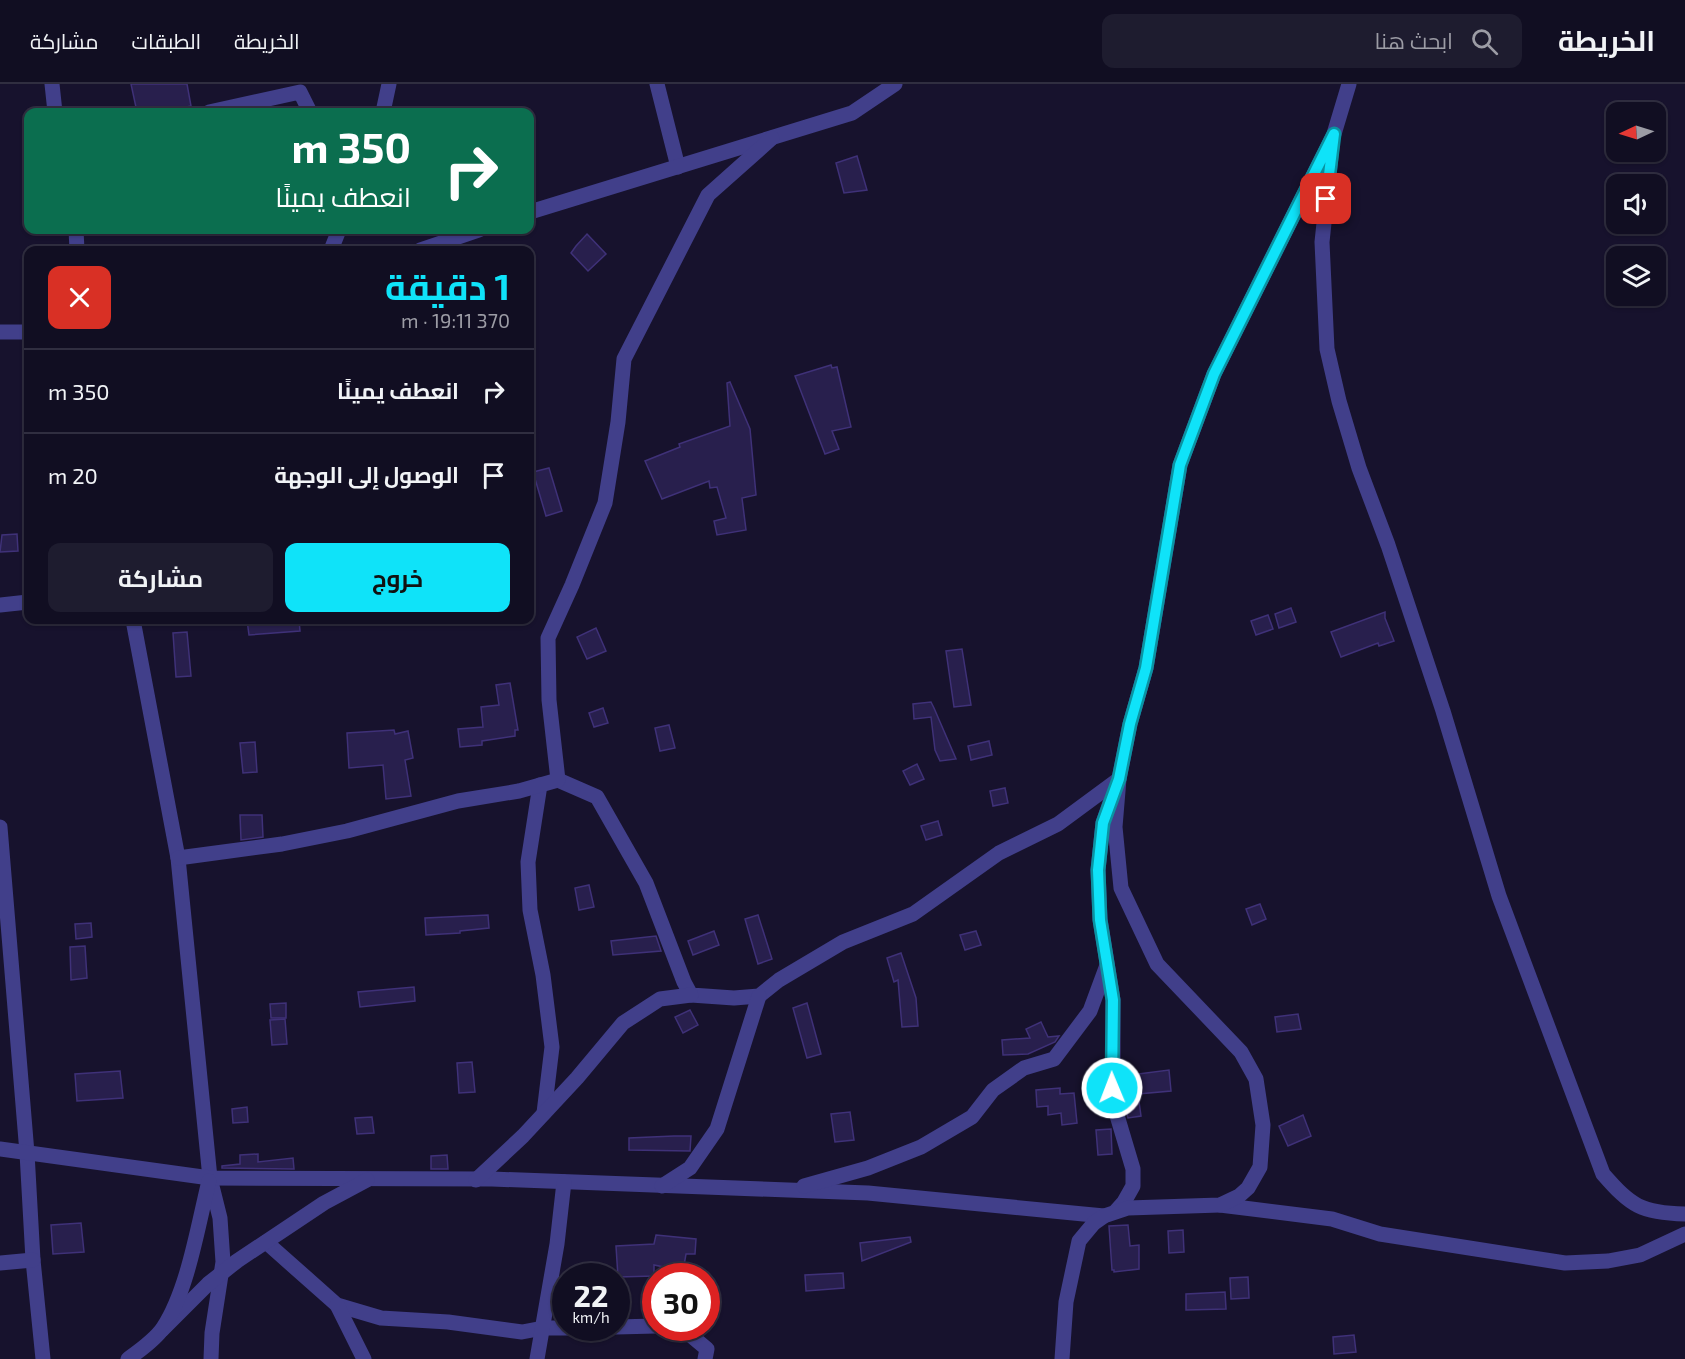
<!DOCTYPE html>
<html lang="ar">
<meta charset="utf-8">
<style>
:root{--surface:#110e22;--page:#1e1c2f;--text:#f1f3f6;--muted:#9c9ca5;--line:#302e40;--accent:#0fe3f9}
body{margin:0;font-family:"Exo 2",Cairo,sans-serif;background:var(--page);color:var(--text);direction:rtl;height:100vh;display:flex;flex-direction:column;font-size:22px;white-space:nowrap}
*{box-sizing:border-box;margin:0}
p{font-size:20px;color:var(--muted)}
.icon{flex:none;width:33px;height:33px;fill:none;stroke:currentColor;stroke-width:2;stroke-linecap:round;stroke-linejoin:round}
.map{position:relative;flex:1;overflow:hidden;direction:ltr}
.side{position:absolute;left:24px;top:162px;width:510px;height:378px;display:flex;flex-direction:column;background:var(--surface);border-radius:12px;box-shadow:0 2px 4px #0004,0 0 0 2px var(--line);direction:rtl}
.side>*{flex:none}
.guide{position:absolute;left:24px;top:24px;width:510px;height:126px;border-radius:12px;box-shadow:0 2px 4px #0004,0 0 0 2px var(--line);direction:rtl;background:#0b6e4f;color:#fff;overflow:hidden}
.needle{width:39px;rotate:266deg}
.tools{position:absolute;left:1606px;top:18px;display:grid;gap:12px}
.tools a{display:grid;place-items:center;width:60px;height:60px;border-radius:12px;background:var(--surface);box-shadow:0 2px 4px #0004,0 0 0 2px var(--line);font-size:30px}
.speed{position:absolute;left:552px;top:1179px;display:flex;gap:12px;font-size:30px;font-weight:700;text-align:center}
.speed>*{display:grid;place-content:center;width:78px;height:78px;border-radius:50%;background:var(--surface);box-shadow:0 2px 4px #0004,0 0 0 2px var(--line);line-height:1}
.speed small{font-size:15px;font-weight:400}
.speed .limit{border:9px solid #d22;background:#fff;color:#111}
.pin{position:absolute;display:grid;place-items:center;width:51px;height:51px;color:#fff;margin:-26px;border-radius:12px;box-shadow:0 3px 9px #0006}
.me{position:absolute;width:66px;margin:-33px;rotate:359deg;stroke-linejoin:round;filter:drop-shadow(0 0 4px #0008)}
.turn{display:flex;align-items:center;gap:21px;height:126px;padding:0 24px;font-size:27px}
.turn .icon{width:78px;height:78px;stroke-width:2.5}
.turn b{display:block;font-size:42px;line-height:51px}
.round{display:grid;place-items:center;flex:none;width:63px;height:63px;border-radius:12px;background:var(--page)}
.head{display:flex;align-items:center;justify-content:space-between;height:102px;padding:0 24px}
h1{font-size:36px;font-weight:700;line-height:45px;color:var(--accent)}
.primary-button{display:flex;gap:12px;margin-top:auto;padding:12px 24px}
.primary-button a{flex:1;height:69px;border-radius:12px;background:var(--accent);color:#111;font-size:24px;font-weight:700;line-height:69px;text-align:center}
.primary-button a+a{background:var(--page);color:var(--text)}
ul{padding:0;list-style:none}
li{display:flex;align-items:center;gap:18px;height:84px;padding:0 24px;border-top:2px solid var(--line)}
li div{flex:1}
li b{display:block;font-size:22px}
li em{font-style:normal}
header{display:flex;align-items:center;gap:36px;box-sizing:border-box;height:84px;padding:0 30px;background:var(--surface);border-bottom:2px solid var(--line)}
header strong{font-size:28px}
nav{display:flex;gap:33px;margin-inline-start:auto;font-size:21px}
.search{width:420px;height:54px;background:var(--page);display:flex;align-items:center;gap:15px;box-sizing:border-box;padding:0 21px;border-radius:12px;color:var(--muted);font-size:22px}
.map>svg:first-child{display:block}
.building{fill:#281f4d;stroke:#3f3178;stroke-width:1.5}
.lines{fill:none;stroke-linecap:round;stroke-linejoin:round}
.minor{stroke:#413f8a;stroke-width:15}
.route-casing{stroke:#0a94a2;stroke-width:15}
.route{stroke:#0fe3f9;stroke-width:10}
</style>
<header>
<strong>الخريطة</strong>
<div class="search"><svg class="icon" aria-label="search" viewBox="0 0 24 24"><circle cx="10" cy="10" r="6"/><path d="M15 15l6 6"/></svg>ابحث هنا</div>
<nav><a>الخريطة</a><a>الطبقات</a><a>مشاركة</a></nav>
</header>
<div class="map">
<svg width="1685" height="1275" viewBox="0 0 1685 1275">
<rect width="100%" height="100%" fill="#17122d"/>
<g class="building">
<path d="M131,0H187L191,22L161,28H137Z"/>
<path d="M857,72L867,106L844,109L836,79Z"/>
<path d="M587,150L606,170L588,187L571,169L576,162Z"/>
<path d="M831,281L832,284L837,283L851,343L832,347L839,365L825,370L795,292Z"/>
<path d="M730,298L750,345L756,411L742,414L746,446L717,451L714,437L726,434L717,403L710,404L709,397L662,415L645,377L680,363L679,360L730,342L727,299Z"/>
<path d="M549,384L562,427L546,432L533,388Z"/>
<path d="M17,450L18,467L0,468L2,451Z"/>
<path d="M1291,524L1296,538L1279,544L1275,530Z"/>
<path d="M1385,528V534L1394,557L1379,562L1378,559L1341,573L1331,548Z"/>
<path d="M1268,531L1273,545L1256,551L1251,537Z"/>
<path d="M247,536H299L300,547L249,551Z"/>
<path d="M596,544L606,567L587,575L577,553Z"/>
<path d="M187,548L191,592L176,593L173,549Z"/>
<path d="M962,565L971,621L954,623L946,567Z"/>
<path d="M510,599L518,646H515V652L482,657V661L460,663L458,645L483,643L481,623L499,621L496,601Z"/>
<path d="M931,618L934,624L956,675L940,677L935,666L931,633L914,635L913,620Z"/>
<path d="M603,624L608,639L594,643L589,629Z"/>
<path d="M669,641L675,664L660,667L655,644Z"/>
<path d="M394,646L395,650L408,647L413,674L405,676L411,712L386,715L383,681L349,684L347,649Z"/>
<path d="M989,657L992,671L971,676L968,662Z"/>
<path d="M255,658L257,688L243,689L240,659Z"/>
<path d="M917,680L924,695L910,701L903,687Z"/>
<path d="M1005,704L1008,719L993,722L990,707Z"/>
<path d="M240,731H262L263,753L241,756Z"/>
<path d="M938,737L942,751L926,756L921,742Z"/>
<path d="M589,801L594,823L579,826L575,804Z"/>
<path d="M1260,820L1266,835L1252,841L1246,825Z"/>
<path d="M488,831L489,844L460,847V849L426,851L425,834Z"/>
<path d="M758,831L772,875L758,880L745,835Z"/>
<path d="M91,839L92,853L76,855L75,840Z"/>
<path d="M714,847L719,861L693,871L688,857Z"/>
<path d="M976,847L981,861L965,866L960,851Z"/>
<path d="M656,852L661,867L613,871L611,857Z"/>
<path d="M85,862L87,894L71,896L70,863Z"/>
<path d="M901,869L916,914L918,942L902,943L898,896L894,898L887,874Z"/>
<path d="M414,903L415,917L360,923L358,908Z"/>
<path d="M286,919V934H271L270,920Z"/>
<path d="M807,919L821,970L807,974L793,924Z"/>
<path d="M690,926L698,941L683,949L675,933Z"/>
<path d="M1298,930L1301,945L1277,948L1275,933Z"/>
<path d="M285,935L287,960L272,961L270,936Z"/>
<path d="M1041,938L1048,953L1059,952L1055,958L1028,970L1003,971L1002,956L1030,954L1026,945Z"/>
<path d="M472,978L475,1008L459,1009L457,979Z"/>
<path d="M1169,986L1171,1007L1138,1010L1141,1032L1128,1034L1123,1015V992Z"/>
<path d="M120,987L123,1014L77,1017L75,990Z"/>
<path d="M1060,1004V1010L1074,1009L1077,1039L1062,1041L1061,1029L1048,1031V1022L1037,1023L1036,1006Z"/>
<path d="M247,1023L248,1038L233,1039L232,1025Z"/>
<path d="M850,1028L854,1056L835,1058L831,1030Z"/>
<path d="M1303,1031L1311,1052L1288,1062L1279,1042Z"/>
<path d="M372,1033L374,1049L357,1050L355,1034Z"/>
<path d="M1111,1045L1112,1070L1098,1071L1096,1046Z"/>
<path d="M674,1052H691L690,1067L629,1066V1054Z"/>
<path d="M258,1070V1078L293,1074L294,1085L222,1084V1082L240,1080V1071Z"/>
<path d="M447,1071L448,1085H431V1072Z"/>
<path d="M81,1139L84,1168L53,1170L51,1141Z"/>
<path d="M1128,1141L1130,1162L1139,1161V1185L1114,1188V1186H1112L1109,1142Z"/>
<path d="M1183,1146L1184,1168L1169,1169L1168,1147Z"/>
<path d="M656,1151L696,1155L695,1170H686L683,1187L654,1181V1192L618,1193L616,1162L654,1160Z"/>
<path d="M910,1153L911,1158L862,1177L860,1159Z"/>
<path d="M843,1189L844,1204L806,1207L805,1191Z"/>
<path d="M1248,1193L1249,1214L1231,1215L1230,1194Z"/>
<path d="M1225,1208L1226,1225L1186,1226V1210Z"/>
<path d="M1354,1251L1356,1268L1334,1270L1333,1253Z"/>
</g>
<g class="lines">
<g class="minor">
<path d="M52,0L55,28"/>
<path d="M657,0L678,83"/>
<path d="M209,28L300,8L310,28"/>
<path d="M383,28L389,0"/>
<path d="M1332,63L1322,158L1327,265L1339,317L1359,384L1388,461L1443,627L1499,812L1603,1090C1631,1122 1641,1129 1685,1130"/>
<path d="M530,128L852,29L895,0"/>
<path d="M76,146L77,166"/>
<path d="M331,166L339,146"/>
<path d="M420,166L479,146"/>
<path d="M0,248H28"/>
<path d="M0,521L28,518"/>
<path d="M133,536L178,774L210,1094L220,1134L223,1178L212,1249L211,1275"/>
<path d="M558,696L597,713L646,799L684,898L691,911L734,914L759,912L779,896L843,858L913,830L999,769L1058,740L1119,695"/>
<path d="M540,701L528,778L530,826L543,891L552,963L544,1029"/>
<path d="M1112,713L1103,739L1098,786L1100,835L1113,916V1018L1133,1085V1102L1124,1118L1116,1127"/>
<path d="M0,743L27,1069L33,1176L43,1275"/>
<path d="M178,774L282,760L347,747L458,717L519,707L558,696L549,616L548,554L572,501L605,419L618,338L624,275L708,111L772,54"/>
<path d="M0,1065L210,1094L492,1095L868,1109L1104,1132"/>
<path d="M476,1096L523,1052L577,994L623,939L660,915L691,911"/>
<path d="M662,1102L690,1084L717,1045L759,912"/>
<path d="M804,1102L868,1084L921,1063L972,1033L993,1006L1024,984L1054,975L1090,927L1107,881"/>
<path d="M1220,1121L1332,1135L1380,1150L1565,1179L1608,1177L1640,1171L1685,1150"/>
<path d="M266,1158L337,1221L381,1234L448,1238L522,1248L543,1244H576"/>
<path d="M0,1179L33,1176"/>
<path d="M337,1221L364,1275"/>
<path d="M616,1243L656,1242"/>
<path d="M682,1244L707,1265L705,1275"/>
<path d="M162,1246L208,1200L237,1177L324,1119L367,1096"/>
<path d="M128,1275C139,1267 155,1256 163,1244C188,1206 198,1141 209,1097"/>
<path d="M537,1275L557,1160L564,1098"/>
<path d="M1062,1275L1066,1218L1079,1157L1094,1139L1104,1132L1128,1124L1220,1121L1239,1112L1248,1104L1260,1083L1263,1041L1256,995L1241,968L1157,880L1121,804L1115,743L1119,695L1130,640L1146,584L1180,381L1214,290L1334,50L1349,0"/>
</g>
</g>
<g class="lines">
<defs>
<path id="route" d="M1112,1004L1113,916L1100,836L1098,786L1103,739L1119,695L1130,640L1146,584L1180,381L1214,290L1334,50L1326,115"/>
</defs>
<use href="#route" class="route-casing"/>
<use href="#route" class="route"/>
</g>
</svg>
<div class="tools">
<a><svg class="needle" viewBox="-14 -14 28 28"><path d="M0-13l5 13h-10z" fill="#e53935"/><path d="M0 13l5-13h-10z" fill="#9c9ca5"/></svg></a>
<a><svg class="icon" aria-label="sound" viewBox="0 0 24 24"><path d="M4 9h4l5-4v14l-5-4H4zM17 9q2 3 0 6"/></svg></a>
<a><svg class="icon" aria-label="layers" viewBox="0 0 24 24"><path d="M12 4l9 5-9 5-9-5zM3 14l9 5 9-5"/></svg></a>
</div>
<div class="speed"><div>22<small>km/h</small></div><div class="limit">30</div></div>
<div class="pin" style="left:1326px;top:115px;background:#d93025"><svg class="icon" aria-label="arrive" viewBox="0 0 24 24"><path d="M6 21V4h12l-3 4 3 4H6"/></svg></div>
<svg class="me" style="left:1112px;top:1004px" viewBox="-20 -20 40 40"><circle r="17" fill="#0fe3f9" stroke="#fff" stroke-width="3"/><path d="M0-11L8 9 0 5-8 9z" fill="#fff"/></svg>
<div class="guide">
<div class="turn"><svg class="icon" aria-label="right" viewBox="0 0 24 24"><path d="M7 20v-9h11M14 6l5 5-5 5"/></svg><div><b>350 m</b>انعطف يمينًا</div></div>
</div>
<section class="side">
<div class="head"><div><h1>1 دقيقة</h1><p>370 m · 19:11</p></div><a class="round" style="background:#d93025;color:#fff"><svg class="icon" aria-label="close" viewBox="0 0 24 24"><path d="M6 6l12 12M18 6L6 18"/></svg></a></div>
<ul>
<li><svg class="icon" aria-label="right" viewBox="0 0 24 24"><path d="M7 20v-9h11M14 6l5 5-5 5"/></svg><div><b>انعطف يمينًا</b></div><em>350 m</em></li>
<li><svg class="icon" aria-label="arrive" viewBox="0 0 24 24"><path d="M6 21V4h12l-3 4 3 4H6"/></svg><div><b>الوصول إلى الوجهة</b></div><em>20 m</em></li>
</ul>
<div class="primary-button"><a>خروج</a><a>مشاركة</a></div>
</section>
</div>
